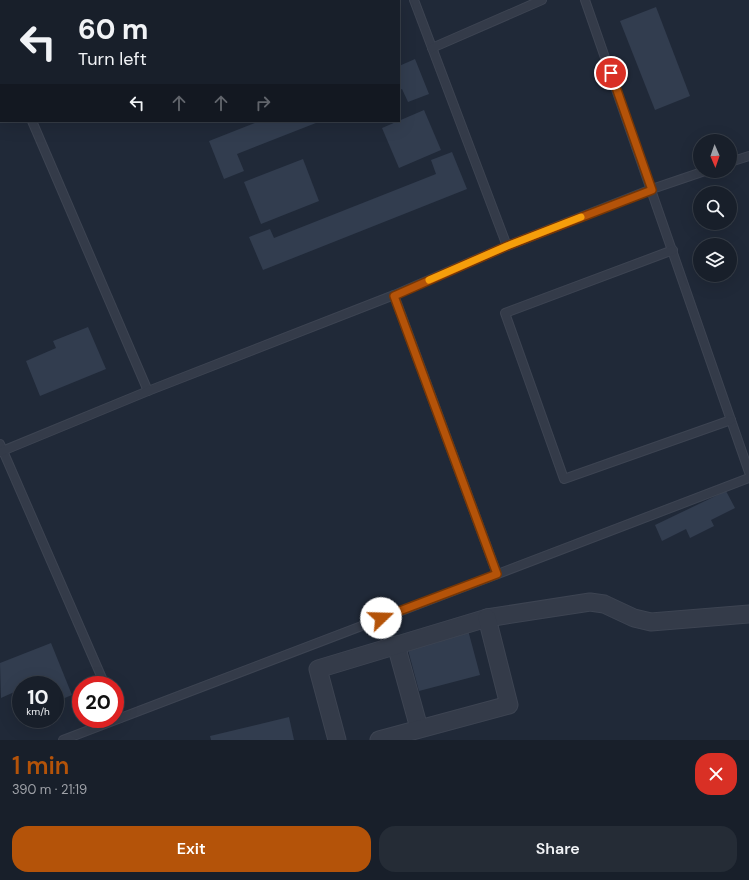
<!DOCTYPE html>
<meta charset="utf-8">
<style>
:root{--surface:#181f2a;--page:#252c36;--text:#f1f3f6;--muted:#9fa2a8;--line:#363d47;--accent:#b45309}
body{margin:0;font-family:"DM Sans",sans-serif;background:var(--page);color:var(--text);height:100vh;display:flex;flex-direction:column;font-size:15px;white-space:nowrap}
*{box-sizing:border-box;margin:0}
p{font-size:13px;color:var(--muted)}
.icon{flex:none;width:22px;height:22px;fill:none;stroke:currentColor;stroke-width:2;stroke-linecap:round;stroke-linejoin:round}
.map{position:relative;height:740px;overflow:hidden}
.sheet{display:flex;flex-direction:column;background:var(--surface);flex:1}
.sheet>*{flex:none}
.banner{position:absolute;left:0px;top:0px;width:400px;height:122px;box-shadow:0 4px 16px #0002,0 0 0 1px var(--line);background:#181f2a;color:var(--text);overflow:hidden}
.needle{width:26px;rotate:178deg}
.tools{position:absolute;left:693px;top:134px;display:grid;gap:8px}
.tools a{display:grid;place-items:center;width:44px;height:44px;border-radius:50%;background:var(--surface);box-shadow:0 4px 16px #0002,0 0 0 1px var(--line);font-size:20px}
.speed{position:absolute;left:12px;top:676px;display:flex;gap:8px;font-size:20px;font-weight:700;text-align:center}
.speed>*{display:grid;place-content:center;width:52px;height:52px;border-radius:50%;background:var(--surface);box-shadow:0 4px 16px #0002,0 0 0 1px var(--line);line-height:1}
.speed small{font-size:10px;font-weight:400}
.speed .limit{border:6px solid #d22;background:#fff;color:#111}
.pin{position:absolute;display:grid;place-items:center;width:34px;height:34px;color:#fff;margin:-17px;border:2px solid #fff;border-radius:50%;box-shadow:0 1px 4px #0007}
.me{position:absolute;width:44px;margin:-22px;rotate:69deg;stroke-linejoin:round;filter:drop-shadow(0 0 3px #0008)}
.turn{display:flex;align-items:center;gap:14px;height:84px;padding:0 12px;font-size:18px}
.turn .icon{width:52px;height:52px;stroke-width:2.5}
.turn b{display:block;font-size:28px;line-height:34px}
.lanes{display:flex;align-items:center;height:38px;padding:0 12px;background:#0003;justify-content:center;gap:20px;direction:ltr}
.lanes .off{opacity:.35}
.round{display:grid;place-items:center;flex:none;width:42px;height:42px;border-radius:16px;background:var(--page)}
.head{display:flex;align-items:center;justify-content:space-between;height:68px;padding:0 12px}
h1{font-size:24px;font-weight:600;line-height:30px;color:var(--accent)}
.primary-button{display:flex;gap:8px;margin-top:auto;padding:8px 12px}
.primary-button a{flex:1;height:46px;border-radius:16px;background:var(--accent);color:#fff;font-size:16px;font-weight:600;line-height:46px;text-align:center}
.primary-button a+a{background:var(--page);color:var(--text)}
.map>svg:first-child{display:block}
.building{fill:#323d4f}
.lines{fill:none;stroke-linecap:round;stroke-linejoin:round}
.lane-casing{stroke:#3d4452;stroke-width:10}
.street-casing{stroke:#3d4452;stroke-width:19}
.lane{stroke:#343b49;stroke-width:8}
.street{stroke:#343b49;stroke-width:17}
.route-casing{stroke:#753606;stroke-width:10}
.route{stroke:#b45309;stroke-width:7}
.slow{stroke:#f59e0b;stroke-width:7}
</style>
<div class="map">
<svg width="749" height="740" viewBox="0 0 749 740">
<rect width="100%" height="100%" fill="#202938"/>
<g class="building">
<path d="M656,7L690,96L655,110L620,21Z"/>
<path d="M415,59L429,94L408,102L402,89L399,90V66Z"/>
<path d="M424,110L441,150L399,168L382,128Z"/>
<path d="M260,121H321L237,154L244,171L224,179L209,141Z"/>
<path d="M452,152L467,189L263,270L249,237L270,229L274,238L436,174L431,160Z"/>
<path d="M303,159L319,201L261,224L244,182Z"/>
<path d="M88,327L106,369L40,396L26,361L56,348L53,341Z"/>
<path d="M726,491L735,508L711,520L714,526L690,538L686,529L662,541L655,525Z"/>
<path d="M468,630L480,675L419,691L407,646Z"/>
<path d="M51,643L72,695L55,702V685H41L40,682L32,685H21V689L1,698L0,663Z"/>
<path d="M289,717L294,740H211L210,736Z"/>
</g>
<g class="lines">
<defs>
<g id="lane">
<path d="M414,0L507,246"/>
<path d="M585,0L749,472"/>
<path d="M0,48L1,50"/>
<path d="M432,48L542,0"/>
<path d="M32,121L148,391"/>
<path d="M730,162L749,156"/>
<path d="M673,250L505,313L564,479L731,420"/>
<path d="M394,295L497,574"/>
<path d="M0,444L105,685"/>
<path d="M0,452L148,391L394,295L507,246L652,189L705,171"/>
<path d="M115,707L120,718"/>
<path d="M63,740L749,478"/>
</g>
<g id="street">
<path d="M396,645L419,728"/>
<path d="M337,740L318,669L487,618L590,602L604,604L634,618L651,622L749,614"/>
<path d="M379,740L509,705L487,618"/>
</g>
</defs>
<use href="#lane" class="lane-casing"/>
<use href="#street" class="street-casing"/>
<use href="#lane" class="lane"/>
<use href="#street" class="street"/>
</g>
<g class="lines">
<defs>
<path id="route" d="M381,618L497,574L394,296L507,246L652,190L611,73"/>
</defs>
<use href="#route" class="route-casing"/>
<use href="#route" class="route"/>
<path class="slow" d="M429,280L507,246L581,217"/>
</g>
</svg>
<div class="tools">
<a><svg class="needle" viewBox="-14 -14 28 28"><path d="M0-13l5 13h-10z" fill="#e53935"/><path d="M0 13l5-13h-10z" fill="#9fa2a8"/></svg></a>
<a><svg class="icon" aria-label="search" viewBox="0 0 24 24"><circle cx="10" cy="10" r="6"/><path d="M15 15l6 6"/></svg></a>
<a><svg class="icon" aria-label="layers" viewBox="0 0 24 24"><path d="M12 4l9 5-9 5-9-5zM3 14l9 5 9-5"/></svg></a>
</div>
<div class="speed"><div>10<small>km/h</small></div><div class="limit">20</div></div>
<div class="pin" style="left:611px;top:73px;background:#d93025"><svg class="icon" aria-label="arrive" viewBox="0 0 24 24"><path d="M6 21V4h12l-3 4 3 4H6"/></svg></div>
<svg class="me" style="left:381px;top:618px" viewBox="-20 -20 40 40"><circle r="19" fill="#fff"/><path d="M0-13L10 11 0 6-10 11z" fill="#b45309"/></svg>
<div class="banner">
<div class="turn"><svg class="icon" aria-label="left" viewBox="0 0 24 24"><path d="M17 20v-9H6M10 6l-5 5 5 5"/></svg><div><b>60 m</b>Turn left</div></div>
<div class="lanes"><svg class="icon" aria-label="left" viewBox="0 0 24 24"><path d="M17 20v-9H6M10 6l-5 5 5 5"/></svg><svg class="icon off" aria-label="ahead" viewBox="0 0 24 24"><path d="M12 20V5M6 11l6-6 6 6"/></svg><svg class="icon off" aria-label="ahead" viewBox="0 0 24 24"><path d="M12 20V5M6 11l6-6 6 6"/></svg><svg class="icon off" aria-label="right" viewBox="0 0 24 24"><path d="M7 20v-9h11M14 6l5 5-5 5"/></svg></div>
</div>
</div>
<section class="sheet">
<div class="head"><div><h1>1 min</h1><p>390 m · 21:19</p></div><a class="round" style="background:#d93025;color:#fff"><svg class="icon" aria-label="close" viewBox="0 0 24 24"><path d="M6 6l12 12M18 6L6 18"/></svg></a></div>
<div class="primary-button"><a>Exit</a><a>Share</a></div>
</section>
